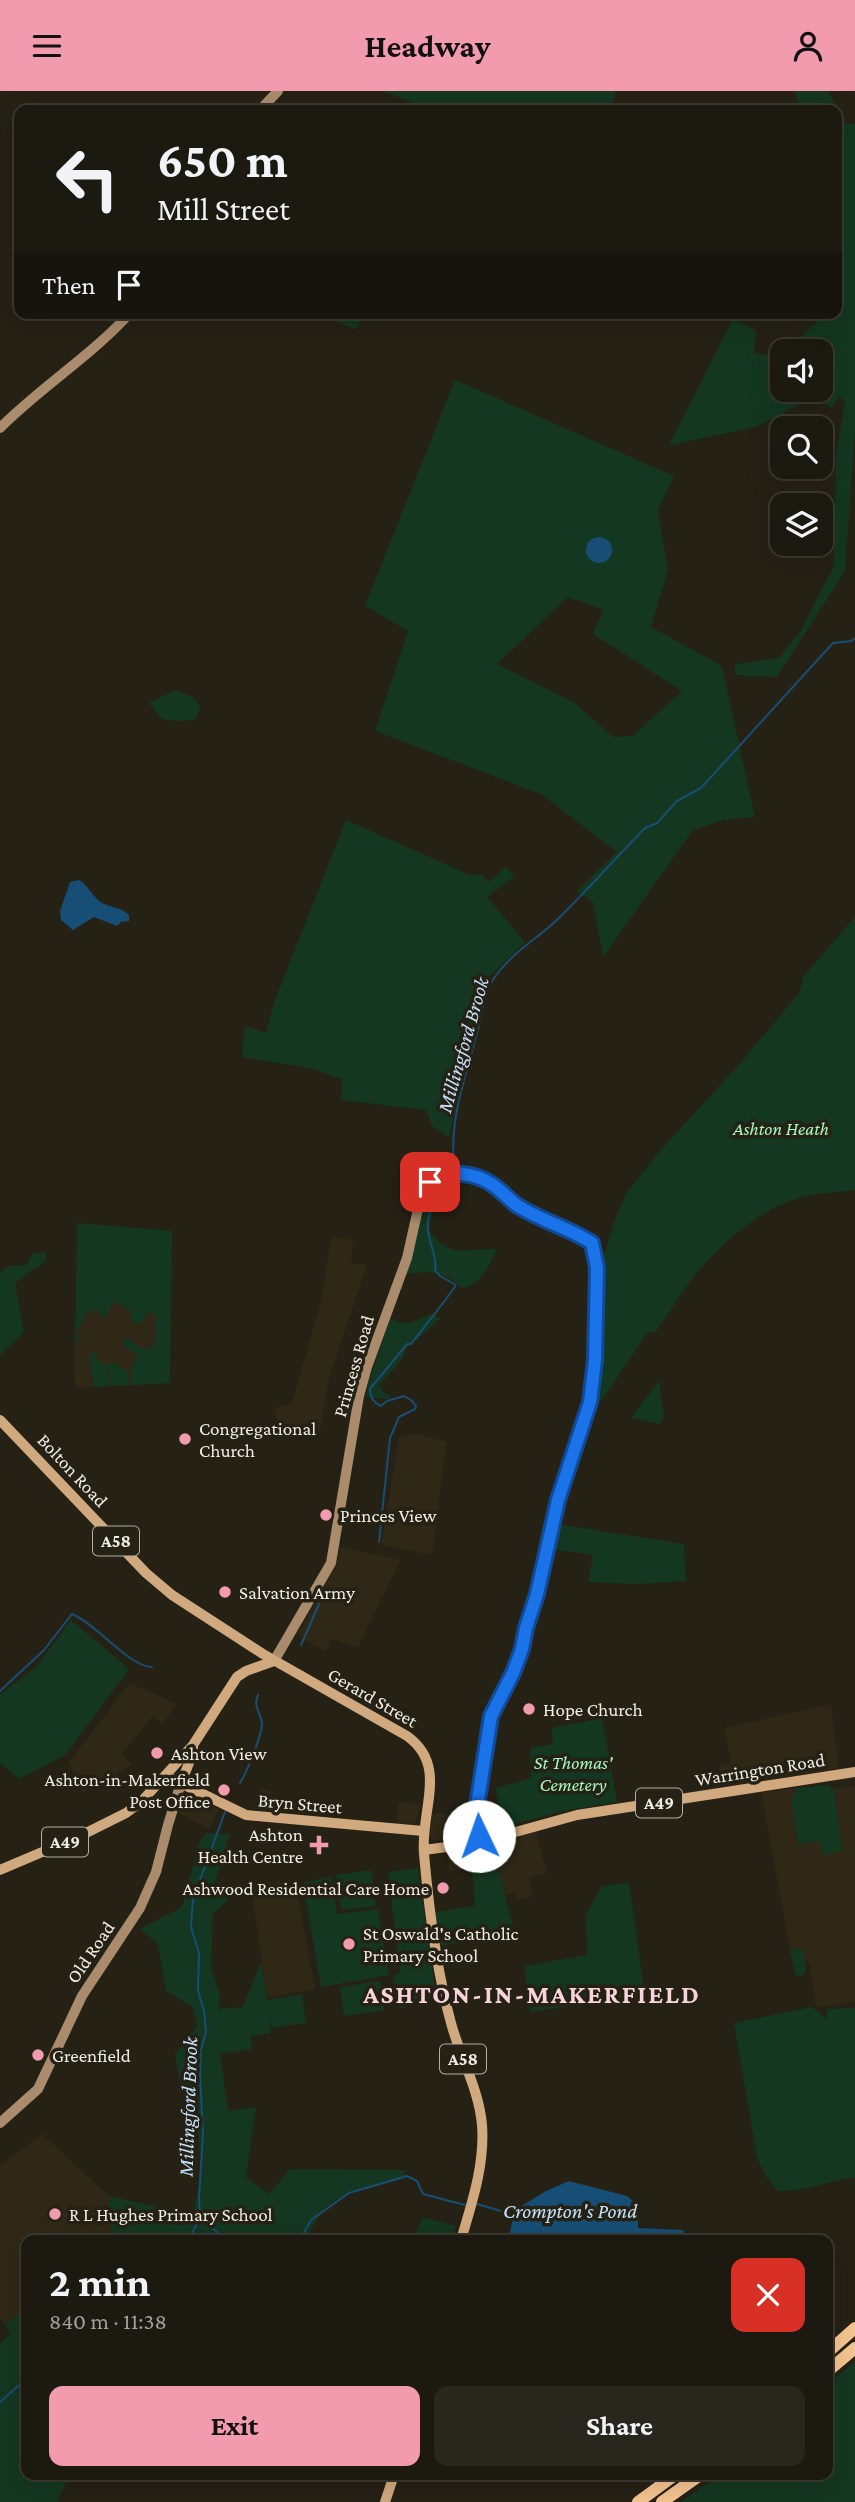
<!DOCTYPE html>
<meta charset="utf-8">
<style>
:root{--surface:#1c1910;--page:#29261e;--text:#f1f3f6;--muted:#a0a09f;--line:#3a3830;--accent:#f29aae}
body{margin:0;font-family:"Crimson Pro",serif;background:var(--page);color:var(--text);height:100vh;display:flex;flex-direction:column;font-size:26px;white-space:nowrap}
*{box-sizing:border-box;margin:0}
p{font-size:23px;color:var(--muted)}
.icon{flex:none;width:38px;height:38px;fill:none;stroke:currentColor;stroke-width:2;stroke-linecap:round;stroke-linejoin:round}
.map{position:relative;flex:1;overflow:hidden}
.side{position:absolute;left:21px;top:2144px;width:812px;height:245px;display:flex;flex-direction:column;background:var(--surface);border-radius:14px;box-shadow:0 7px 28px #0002,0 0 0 2px var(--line)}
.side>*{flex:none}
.top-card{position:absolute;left:14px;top:14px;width:828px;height:214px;border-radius:14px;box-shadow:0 7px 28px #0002,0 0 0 2px var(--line);background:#1c1910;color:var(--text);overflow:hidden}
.buttons{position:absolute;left:770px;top:248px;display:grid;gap:14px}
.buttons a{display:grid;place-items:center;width:63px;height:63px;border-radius:14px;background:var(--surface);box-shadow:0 7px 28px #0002,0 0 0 2px var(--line);font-size:35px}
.pin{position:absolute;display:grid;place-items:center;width:60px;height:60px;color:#fff;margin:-30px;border-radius:14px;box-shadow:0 4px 10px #0006}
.me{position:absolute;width:77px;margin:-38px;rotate:357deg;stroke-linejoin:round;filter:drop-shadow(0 0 5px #0008)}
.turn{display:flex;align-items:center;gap:24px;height:147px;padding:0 28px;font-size:32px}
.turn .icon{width:91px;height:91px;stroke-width:2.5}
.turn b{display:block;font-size:49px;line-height:60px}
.then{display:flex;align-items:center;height:66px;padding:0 28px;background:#0003;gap:14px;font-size:26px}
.round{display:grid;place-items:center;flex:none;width:74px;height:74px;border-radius:14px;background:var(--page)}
.summary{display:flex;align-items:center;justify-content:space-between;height:119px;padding:0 28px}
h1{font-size:42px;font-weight:700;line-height:52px}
.action{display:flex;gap:14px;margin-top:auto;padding:14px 28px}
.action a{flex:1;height:80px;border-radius:14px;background:var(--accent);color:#111;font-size:28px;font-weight:700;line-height:80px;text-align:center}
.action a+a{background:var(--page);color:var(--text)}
header{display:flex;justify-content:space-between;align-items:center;height:91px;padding:0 28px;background:var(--accent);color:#111;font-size:32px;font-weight:700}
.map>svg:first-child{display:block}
.built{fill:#2f2816}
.green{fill:#143721;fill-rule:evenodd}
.water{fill:#164e75}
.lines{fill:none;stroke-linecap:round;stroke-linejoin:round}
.stream{stroke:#164e75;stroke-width:2}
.secondary{stroke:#aa8b6b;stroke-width:10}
.primary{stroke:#d1a97e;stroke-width:10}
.highway{stroke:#f5c490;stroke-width:12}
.route-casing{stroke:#114b97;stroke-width:18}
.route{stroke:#1a73e8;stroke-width:12}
.poi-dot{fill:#f29aae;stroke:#262115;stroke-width:2.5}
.labels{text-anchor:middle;stroke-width:7;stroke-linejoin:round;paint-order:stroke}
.shield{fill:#262115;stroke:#b3afa6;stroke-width:2}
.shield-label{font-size:18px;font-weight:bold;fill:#efece4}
.park-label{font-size:19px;font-style:italic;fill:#a3f9be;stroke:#262115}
.street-label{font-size:19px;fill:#efece4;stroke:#262115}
.poi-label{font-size:19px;fill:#efece4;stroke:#262115;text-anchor:start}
.water-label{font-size:21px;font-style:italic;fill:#c3e1fa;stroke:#262115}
.district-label{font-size:26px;font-weight:bold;letter-spacing:2px;fill:#f8d5dc;stroke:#262115}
</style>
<header><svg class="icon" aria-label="menu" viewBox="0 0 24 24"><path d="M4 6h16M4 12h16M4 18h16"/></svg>Headway<svg class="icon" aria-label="person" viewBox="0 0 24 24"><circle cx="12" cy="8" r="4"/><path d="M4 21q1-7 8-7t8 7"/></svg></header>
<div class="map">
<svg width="855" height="2411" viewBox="0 0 855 2411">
<rect width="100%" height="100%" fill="#262115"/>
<g class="built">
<path d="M77,1132L172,1140L170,1292L76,1297L74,1266L77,1216Z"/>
<path d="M331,1146L353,1149L351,1172L367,1174L329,1287L320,1340L277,1331L275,1317L292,1312L321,1210Z"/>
<path d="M417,1343L446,1351L433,1460L427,1463L381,1454L399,1346Z"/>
<path d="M340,1456L401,1469L358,1556L331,1548L326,1560L302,1548L303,1546L298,1543L336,1475Z"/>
<path d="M130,1592L177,1613L163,1632L153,1625L121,1664L132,1673L83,1702L69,1671Z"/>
<path d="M831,1613L839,1677L723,1695L719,1675L731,1672L724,1637Z"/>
<path d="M855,1689V1911L816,1916L809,1872L802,1868L792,1870L761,1701L830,1694L831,1698L848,1696L854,1695Z"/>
<path d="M260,1698L271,1699L270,1721L253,1718Z"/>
<path d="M187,1702L219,1718L209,1738L179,1722Z"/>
<path d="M399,1711L420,1713L416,1733L397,1732Z"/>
<path d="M432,1722L471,1724L475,1746L445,1750L432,1748L430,1744Z"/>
<path d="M536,1741L547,1782L529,1787L533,1806L516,1808L515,1802L505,1804L498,1775L449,1779L447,1760L499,1752Z"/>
<path d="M295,1789L315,1898L267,1907L251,1795Z"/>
<path d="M42,2043L109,2105L112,2142L104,2149H26V2216L6,2234L0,2228V2075Z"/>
</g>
<g class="green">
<path d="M382,0H616L610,19H433Z"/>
<path d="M794,0H829L842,33H855V339L845,480L777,586L735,584V573L779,567L800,541L834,475L836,365L845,310L839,306L832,317L815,306L756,336L669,354L733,228L756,239L754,262L776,266L782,262V299H821V261H783L816,232L818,222H836V131L839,120L836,114V19H801Z"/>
<path d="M317,222H364L356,239Z"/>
<path d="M455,289L674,385L658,419L668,479L651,536L722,575L755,726L723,729L693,739L603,866L593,811L577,800L617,761L541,703L375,640L408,540L365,515ZM568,506L603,519L593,543L682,600L633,645L613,646L575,612L497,573Z"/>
<path d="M175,599L193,606L200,616L195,629L177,630L162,628L149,612Z"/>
<path d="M346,729L470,784H483L489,791L506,776L514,786L487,806L525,851L487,888L449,1046L432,1035L426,1019L341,1009L342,988L310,977L242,966L245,935L266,942L275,909Z"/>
<path d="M855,826V1099C839,1101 823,1102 807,1105C760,1116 721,1152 692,1188C678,1205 669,1225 655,1241H648L602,1309L599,1310L596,1305L602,1170L617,1123L627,1101L666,1053L737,976L800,901L803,886Z"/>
<path d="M424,1104L438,1109L428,1138C450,1169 465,1157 497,1158C488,1175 483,1193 462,1197C448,1181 424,1178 404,1184Z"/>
<path d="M77,1132L172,1140L170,1292L133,1294L131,1277L138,1264L122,1254L126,1247L145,1259L147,1257L152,1258L157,1249L154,1247L157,1241L155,1231L157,1226L150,1220L139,1234L131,1230V1221L116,1211L112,1213L104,1227L93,1217L87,1224L84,1222L82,1224L85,1226L77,1240L79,1252L75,1251Z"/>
<path d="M46,1161V1170L15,1192L24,1241L0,1264V1182L8,1175L27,1174L32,1163Z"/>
<path d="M431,1223L441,1227L407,1257L400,1271L379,1294L384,1302L391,1304L389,1308L366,1306L368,1294L390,1227C404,1237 417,1230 431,1223Z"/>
<path d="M96,1260L99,1262L95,1268L103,1273L106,1272L109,1295L94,1296L89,1263H93Z"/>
<path d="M112,1271L127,1280L130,1294L111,1295L108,1273Z"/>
<path d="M659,1290L664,1326L659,1333L631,1327Z"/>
<path d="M557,1433L684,1453L686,1490L639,1493L588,1491L593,1464L551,1458Z"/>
<path d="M71,1529L129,1578L65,1664L19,1688L0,1672V1604L37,1575Z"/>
<path d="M602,1627L617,1711L572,1718L502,1736L496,1697L531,1687L530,1657L553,1653L552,1637Z"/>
<path d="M830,1694L831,1698L834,1697L842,1759C835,1763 830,1762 823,1763L820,1750L798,1753L791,1705L796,1704L795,1697Z"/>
<path d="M206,1742L230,1743L215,1792L235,1794L237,1800L213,1823L211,1876L220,1906L219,1918L243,1916L261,1871L267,1909L302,1903L306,1932L272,1937L269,1922L271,1942L251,1945L252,1958L220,1963L228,2020L256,2016L246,2086L269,2103L290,2078L404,2079L405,2086C380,2097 342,2098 323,2120C316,2128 311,2140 305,2149H104L112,2141L109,2105L193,2124L202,2080L194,2002L181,1996L175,1963L197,1936L193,1916L166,1900L158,1853L140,1838L182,1816L200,1750Z"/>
<path d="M498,1775L515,1843L440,1855L435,1821L475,1815L472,1777Z"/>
<path d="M418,1777L436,1907L399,1918L393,1885L400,1882L388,1781Z"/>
<path d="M371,1779L376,1815L341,1819L336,1784Z"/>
<path d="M331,1785L337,1823L378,1818L389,1884L321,1896L303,1792Z"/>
<path d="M629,1792L645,1905L530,1921L524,1875L588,1864L585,1825L602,1795Z"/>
<path d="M798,1857L803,1860L806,1879L804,1884L796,1886L790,1859Z"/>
<path d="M380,1890L385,1919L344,1925L340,1896Z"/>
<path d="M812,1916L827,1928V1918L855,1917V2087C829,2089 804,2101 778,2100L765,2084L757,2066L734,1932Z"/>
<path d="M422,2126L456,2135L452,2149H414Z"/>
<path d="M26,2216V2384H69L57,2411H0V2253L10,2243L6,2234Z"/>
<path d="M855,2270V2411H681L719,2384H828V2294Z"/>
</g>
<g class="water">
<circle cx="599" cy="459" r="13"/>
<path d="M79,789C88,794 91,803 99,810C109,817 120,815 129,824V830L121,831L117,835L94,826L73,839L61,829L60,820L70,791Z"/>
<path d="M569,2090L627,2105L638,2115V2137L683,2139L688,2149H508L515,2119L546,2100Z"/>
</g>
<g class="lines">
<g class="stream">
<path d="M454,1073C449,1026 467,983 478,938C483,919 485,898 497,883C514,860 540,846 560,826C589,797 616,767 645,737L657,732L677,710L701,697L833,552L851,550L855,547"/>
<path d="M379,1451L390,1347L399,1326L415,1318L416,1315L411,1309L404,1305L387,1310L381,1315C374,1312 370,1306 370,1298L407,1253H411C426,1233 442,1215 456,1194L440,1185L435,1179C438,1159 422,1146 430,1121L446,1113L454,1089"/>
<path d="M301,1554L323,1504"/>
<path d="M0,1600L44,1559L72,1523C97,1533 128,1575 152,1576"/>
<path d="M240,1692C246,1683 263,1641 262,1632C260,1621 253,1615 258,1604"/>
<path d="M477,2113L514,2124"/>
<path d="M200,2126L226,2149"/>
<path d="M189,2149L200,2126L199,2106L203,2044L200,1983L201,1958L206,1941L204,1920L198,1900L199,1862L191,1836L193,1808L225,1721"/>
<path d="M300,2149L311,2129L349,2102L407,2085L417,2090L423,2103L465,2114"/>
<path d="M0,2311L26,2288"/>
</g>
<g class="secondary">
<path d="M260,19L278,0"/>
<path d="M0,337C41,296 91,265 130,222"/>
<path d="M274,1570L331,1472L359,1305L367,1276L407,1167L420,1109L426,1097L435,1087L441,1085L454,1083L476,1085L493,1094L519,1115L592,1152L597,1177L595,1269L590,1311L558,1409L537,1503L526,1537L522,1558L513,1582L491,1625L476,1721L480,1751"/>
<path d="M0,2032L38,1998L82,1905L140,1817L156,1781L168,1734L181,1692"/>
</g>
<g class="primary">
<path d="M0,1329L146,1482L172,1504L263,1563L407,1645C449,1675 420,1719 424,1763C429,1819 436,1878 451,1932C460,1966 479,1998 482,2034C485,2073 472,2112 461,2149"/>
<path d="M166,1685L246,1724L423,1740"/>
<path d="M181,1692L193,1662V1655"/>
<path d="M424,1759L476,1752L577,1724L855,1681"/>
<path d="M0,1779L80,1745L126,1722L141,1711L193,1654L237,1586L246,1580L274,1570"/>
<path d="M385,2411L394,2384"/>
</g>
<g class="highway">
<path d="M828,2261L855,2237"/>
<path d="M828,2280L855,2257"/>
<path d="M638,2411L675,2384"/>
<path d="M662,2411L700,2384"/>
</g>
</g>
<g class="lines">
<defs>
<path id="route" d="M430,1091C447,1077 476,1082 493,1094C502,1100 509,1109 518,1115C541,1130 570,1137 592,1152L597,1177L595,1269L590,1311L558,1409L537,1503L526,1537L522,1558L513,1582L491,1625L476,1721L479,1745"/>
</defs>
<use href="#route" class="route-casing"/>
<use href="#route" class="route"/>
</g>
<g class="poi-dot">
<circle cx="185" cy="1348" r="7"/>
<circle cx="326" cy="1424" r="7"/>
<circle cx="225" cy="1501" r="7"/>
<circle cx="529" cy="1618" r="7"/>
<circle cx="157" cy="1662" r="7"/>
<circle cx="224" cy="1699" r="7"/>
<path d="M315.5 1743.5h7v7h7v7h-7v7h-7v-7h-7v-7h7z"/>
<circle cx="443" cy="1797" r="7"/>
<circle cx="349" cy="1853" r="7"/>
<circle cx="38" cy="1964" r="7"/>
<circle cx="55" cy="2123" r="7"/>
</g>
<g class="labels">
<g class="shield">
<rect x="93" y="1435.5" width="46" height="29" rx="5"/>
<rect x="636" y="1697.5" width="46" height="29" rx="5"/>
<rect x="42" y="1736.5" width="46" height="29" rx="5"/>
<rect x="440" y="1953.5" width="46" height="29" rx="5"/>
</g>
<g class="shield-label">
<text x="116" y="1456">A58</text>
<text x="659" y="1718">A49</text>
<text x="65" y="1757">A49</text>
<text x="463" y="1974">A58</text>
</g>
<g class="park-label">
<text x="781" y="1044">Ashton Heath</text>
<text x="573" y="1678">St Thomas'<tspan x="573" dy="22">Cemetery</tspan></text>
</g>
<g class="street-label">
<text transform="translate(353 1275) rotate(-74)" y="7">Princess Road</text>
<text transform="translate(73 1379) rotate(47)" y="7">Bolton Road</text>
<text transform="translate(373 1606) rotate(30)" y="7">Gerard Street</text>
<text transform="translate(760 1678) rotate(-9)" y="7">Warrington Road</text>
<text transform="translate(300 1712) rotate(5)" y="7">Bryn Street</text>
<text transform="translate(90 1861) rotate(-56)" y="7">Old Road</text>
</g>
<g class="poi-label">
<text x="199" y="1344">Congregational<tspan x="199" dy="22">Church</tspan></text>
<text x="340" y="1431">Princes View</text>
<text x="239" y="1508">Salvation Army</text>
<text x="543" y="1625">Hope Church</text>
<text x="171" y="1669">Ashton View</text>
<text x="210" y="1695" text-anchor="end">Ashton-in-Makerfield<tspan x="210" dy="22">Post Office</tspan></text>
<text x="303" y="1750" text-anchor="end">Ashton<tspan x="303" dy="22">Health Centre</tspan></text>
<text x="429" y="1804" text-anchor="end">Ashwood Residential Care Home</text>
<text x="363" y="1849">St Oswald's Catholic<tspan x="363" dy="22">Primary School</tspan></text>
<text x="52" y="1971">Greenfield</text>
<text x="69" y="2130">R L Hughes Primary School</text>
</g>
<g class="water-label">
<text transform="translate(463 954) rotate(-74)" y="7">Millingford Brook</text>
<text transform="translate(188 2016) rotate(-88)" y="7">Millingford Brook</text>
<text x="570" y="2127">Crompton's Pond</text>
</g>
<g class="district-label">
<text x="532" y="1912">ASHTON-IN-MAKERFIELD</text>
</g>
</g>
</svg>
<div class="buttons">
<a><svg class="icon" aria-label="sound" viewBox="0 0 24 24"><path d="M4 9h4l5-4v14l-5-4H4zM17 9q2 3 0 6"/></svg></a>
<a><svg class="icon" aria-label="search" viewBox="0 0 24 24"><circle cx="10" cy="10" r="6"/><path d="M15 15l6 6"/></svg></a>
<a><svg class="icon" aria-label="layers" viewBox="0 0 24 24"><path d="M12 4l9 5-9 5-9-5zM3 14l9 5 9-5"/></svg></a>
</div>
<div class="pin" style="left:430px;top:1091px;background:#d93025"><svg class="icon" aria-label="arrive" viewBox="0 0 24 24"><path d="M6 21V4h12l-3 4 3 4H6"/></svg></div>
<svg class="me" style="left:479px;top:1745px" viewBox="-20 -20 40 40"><circle r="19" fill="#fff"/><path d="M0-13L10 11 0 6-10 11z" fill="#1a73e8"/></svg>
<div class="top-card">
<div class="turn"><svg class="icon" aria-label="left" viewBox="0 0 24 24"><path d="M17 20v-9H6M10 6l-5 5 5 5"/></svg><div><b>650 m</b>Mill Street</div></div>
<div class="then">Then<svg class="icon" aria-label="arrive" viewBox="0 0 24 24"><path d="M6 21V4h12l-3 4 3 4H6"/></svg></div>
</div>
<section class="side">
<div class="summary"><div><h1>2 min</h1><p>840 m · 11:38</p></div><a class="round" style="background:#d93025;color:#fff"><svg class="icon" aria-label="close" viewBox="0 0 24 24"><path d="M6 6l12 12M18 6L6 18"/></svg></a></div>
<div class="action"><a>Exit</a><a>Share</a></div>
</section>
</div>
